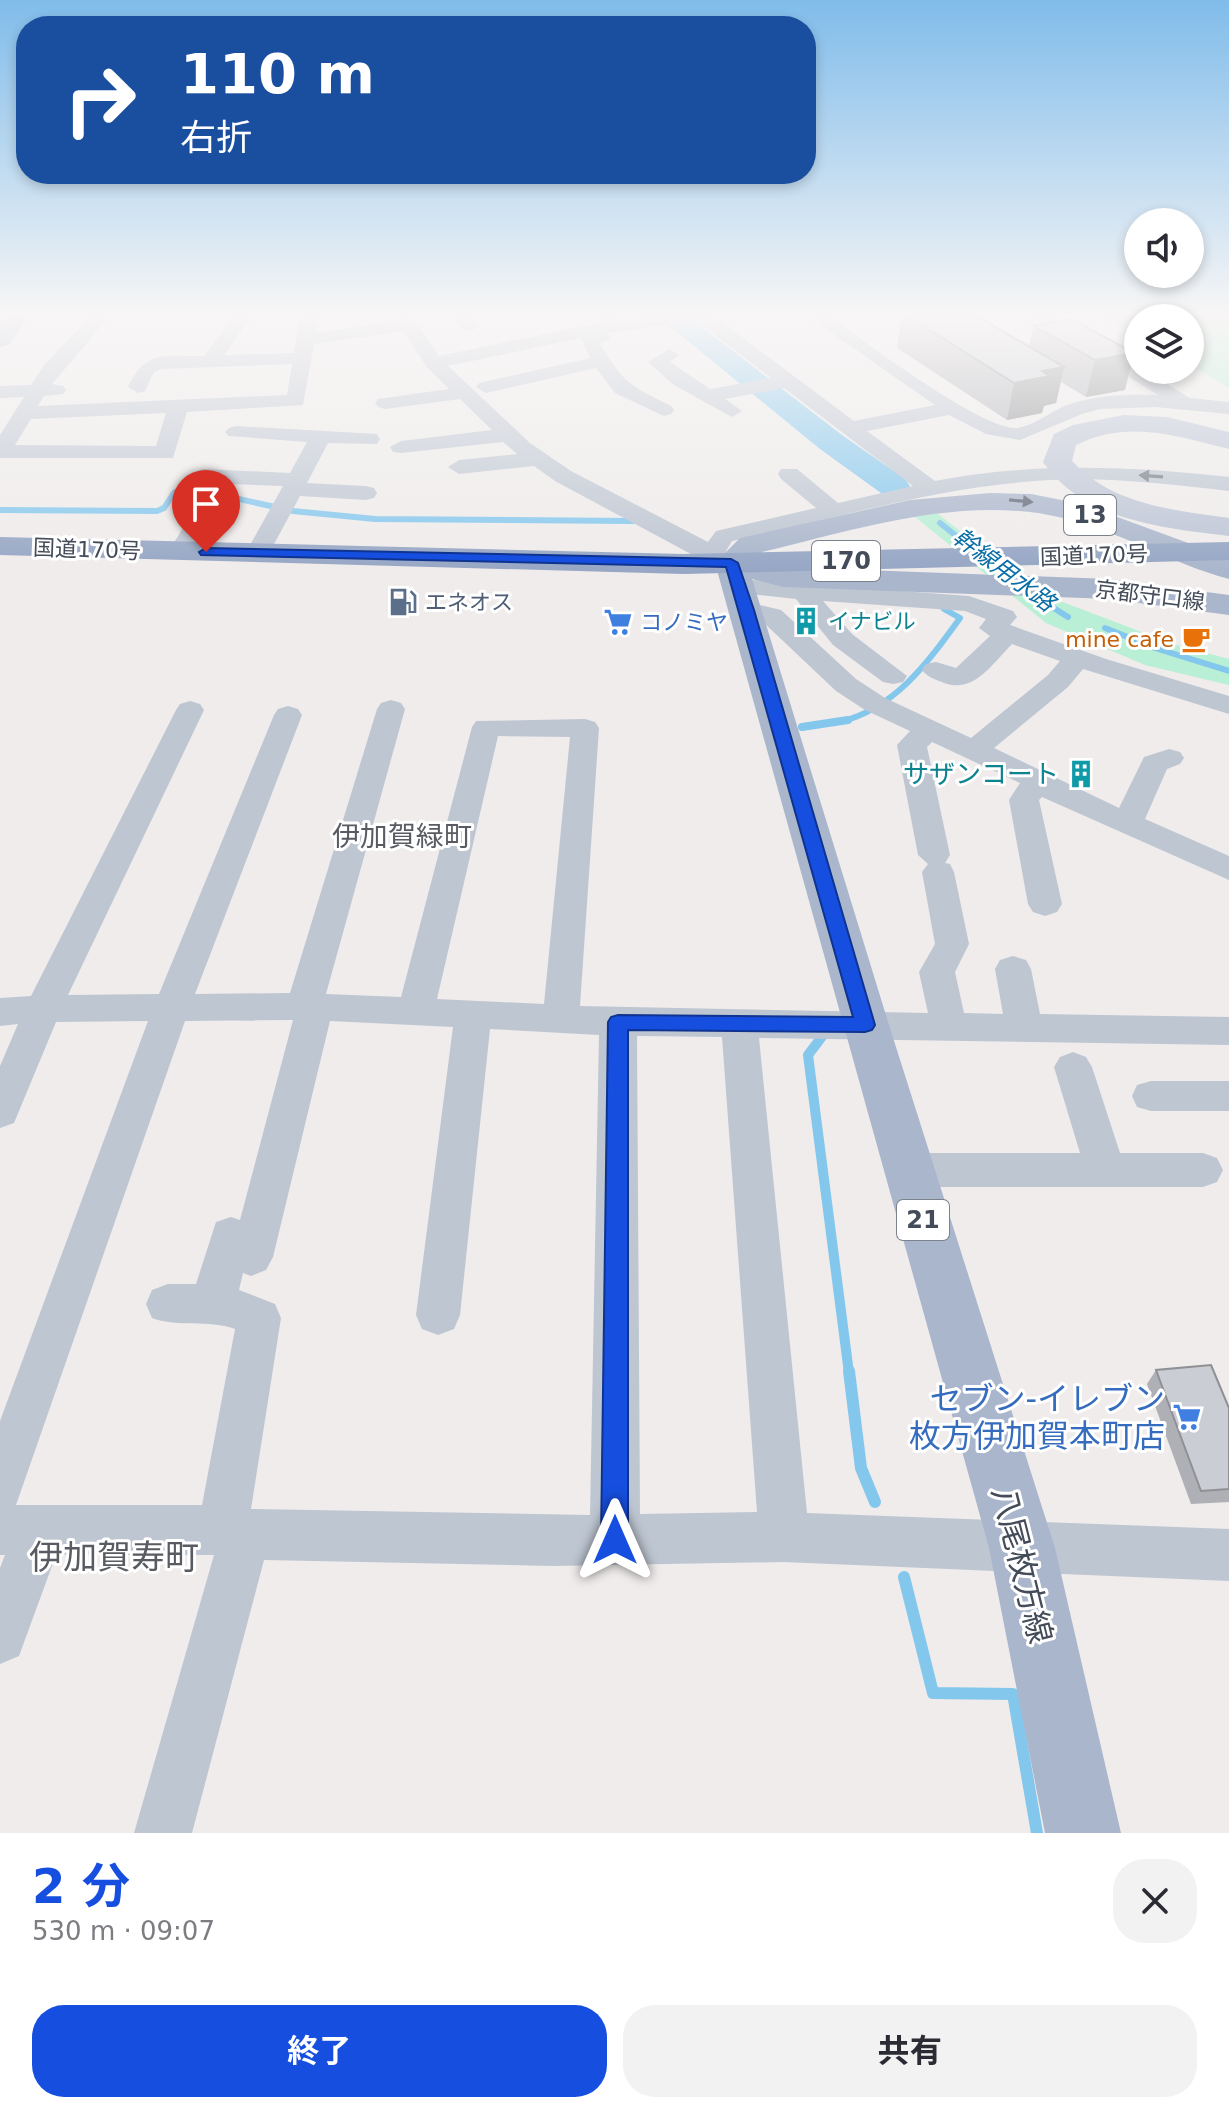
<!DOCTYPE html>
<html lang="ja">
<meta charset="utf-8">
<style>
:root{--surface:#fff;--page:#f2f2f3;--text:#2b2b33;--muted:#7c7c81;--accent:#164fdf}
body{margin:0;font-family:"DejaVu Sans","Noto Sans JP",sans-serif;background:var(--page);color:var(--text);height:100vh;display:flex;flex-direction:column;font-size:30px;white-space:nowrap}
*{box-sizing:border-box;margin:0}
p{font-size:26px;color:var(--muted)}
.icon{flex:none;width:44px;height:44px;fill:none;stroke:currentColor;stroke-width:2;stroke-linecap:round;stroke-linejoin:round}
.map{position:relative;height:1833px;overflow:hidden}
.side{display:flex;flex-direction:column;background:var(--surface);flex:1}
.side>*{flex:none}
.top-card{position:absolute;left:16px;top:16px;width:800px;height:168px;border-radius:32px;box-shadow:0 4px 12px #0003;background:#1a4fa0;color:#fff;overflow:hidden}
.buttons{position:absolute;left:1124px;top:208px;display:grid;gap:16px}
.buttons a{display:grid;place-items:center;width:80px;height:80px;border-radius:50%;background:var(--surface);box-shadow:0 4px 12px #0003;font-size:40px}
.pin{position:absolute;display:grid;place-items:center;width:68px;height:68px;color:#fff;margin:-82px -34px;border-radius:50% 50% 50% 0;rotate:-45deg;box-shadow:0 0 8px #0007}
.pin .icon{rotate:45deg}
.me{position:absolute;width:88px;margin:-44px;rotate:0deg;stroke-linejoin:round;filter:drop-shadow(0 0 6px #0008)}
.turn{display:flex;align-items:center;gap:28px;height:168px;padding:0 32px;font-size:36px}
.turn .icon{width:104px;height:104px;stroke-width:2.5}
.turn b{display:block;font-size:56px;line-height:68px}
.round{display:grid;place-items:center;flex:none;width:84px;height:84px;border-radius:32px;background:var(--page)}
.head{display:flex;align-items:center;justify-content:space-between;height:136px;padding:0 32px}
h1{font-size:48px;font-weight:700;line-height:60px;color:var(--accent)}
.action{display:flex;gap:16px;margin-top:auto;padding:16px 32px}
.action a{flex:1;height:92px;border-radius:32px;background:var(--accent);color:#fff;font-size:32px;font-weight:700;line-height:92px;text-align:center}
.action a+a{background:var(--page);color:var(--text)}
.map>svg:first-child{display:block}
.green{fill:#b8efd5}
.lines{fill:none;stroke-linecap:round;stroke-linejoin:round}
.stream-far4{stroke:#84c7ed;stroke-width:5}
.stream-far3{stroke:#84c7ed;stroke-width:6}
.stream-far2{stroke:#84c7ed;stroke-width:8}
.stream-far1{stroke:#84c7ed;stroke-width:10}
.stream{stroke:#84c7ed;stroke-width:12}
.river{fill:#84c7ed;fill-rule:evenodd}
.minor{fill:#bec6d2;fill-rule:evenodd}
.secondary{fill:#bdc5d6;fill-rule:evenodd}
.primary{fill:#aab6cc;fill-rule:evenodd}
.trunk{fill:#96a6c4;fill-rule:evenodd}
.wall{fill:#afb0b6}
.shaded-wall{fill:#8e9094}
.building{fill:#cbcdd4;stroke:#8e9094;stroke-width:2}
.oneway{fill:#6f7783}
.oneway2{fill:#5e6676}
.route{fill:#164fdf;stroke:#0e3391;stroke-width:2}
.labels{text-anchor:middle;stroke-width:6;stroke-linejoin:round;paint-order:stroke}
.far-street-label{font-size:22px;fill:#444c59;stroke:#fff}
.far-service-label{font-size:22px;fill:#4e5e75;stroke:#fff;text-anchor:start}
.far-culture-label{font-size:22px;fill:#0d838f;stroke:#fff;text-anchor:start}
.far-shop-label{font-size:22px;fill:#366cbe;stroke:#fff;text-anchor:start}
.far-food-label{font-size:22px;fill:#c56008;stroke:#fff;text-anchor:end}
.shield{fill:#fff;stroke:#7c828b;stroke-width:2}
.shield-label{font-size:24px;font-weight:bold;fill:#444c59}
.far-water-label{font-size:24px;font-style:italic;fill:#0a6ea7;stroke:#fff}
.culture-label{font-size:26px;fill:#0d838f;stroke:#fff;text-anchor:end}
.neighbourhood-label{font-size:28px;fill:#585b61;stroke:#fff}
.near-shop-label{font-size:32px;fill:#366cbe;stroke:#fff;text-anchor:end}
.near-street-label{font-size:32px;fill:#444c59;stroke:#fff}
.near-neighbourhood-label{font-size:34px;fill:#585b61;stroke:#fff}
</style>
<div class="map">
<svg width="1229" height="1833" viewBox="0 0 1229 1833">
<rect width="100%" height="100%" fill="#efeceb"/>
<g class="green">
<path d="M1100,315H1229V388L1190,365V318H1138V336Z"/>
<path d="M937,513L1039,593L1173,644L1229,659V685L1145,665L1046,623L915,517Z"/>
</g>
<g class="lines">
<path class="stream-far4" d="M173,495L176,491L192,489L222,495"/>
<g class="stream-far3">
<path d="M212,493L293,511L375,519L634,521"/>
<path d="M0,510L157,511L164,508L174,493"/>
<path d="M940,523L1014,582"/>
<path d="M1025,590L1068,617"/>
<path d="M1105,628L1155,648L1229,671"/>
<path d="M840,722C896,708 928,662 960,618L944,609"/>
</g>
<path class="stream-far2" d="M802,727L848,720"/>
<path class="stream-far1" d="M827,1030L808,1055L849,1373"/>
<g class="stream">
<path d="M849,1371L861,1468L875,1502"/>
<path d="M904,1577L933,1693L1013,1694L1037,1833"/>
</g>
<path class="river" d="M656,315H686L842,435L905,479L910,486L905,493L893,496L881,493L820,449Z"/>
<g class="minor">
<path d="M92,315H111L52,384L63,386L66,390L63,394L44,396L38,406L287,395L292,364L162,369L154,372L145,391L138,393L128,387C146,348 166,357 204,356L235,315H253L224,355L294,353L300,315H318L316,333L396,321L392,315H410L439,356L600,323L593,315H613L618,320L654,315H712L854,421L935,405L806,315H827C862,339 981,430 1017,428C1034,426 1051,411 1067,405C1096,395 1128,394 1158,395L1029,315H1051L1138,366V370H1144L1190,398L1229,402V414L1155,407L1100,409L1082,414L1020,440L986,434L949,415L867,431L935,481C1034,462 1130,466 1229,477V491C1161,483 1092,475 1023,482C923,491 829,520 732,541L726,551L743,563L740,568L731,570L702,560L555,481L534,466L459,474L448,467L459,460L517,454L503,442L401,453L393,452L390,447L401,441L492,430L460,399L385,409L378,407L375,403L378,399L449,389L427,367L403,331L314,344L303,405L187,412L173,458H0V435L24,397L0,398V386L31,385L44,365ZM696,321L771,378L710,389L670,362L679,355L669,349L648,362L674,385L732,417L742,411L725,399L784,388L913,486L838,503L797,469H781L778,474L781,479L816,508L716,531L708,542L571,471L530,443L448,366L581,338L590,358L479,383L476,387L486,393L596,368L615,393L664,416L671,414L674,410L671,406C629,385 624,383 600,344L610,338L607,333ZM166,413L156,446L15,445L31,419Z"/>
<path d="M452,315H470L478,326L475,330H463Z"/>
<path d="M236,426L377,434L380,439L377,444L328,443L307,483L366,486L374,488L377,493L374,498L366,500L300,496L266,559H248L245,554L283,486L202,483L191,476L202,469L290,473L307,442L229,436L225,432L229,428Z"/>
<path d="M211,494L219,496L222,501L192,552L189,557H171L168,552L200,501L203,496Z"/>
<path d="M740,579L969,596L1013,611L1017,617L1010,625L1106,659L1229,696V714L1083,669L1068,687L994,748L1119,808L1144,757L1169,749L1180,752L1184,758L1180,764L1167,769L1145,819L1229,856V880L1042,797L1039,800L1062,904L1057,912L1045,916L1033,912L1028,904L1009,800L1020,783L932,742L927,747L950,855L945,863L950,864L954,872L969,944L955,972L964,1013L1003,1014L995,969L1000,960L1013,956L1026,960L1031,969L1040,1014L1229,1017V1045L759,1038L807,1513L1229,1529V1581L784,1562L553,1566L264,1560L192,1833H134L214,1555H56L19,1656L0,1664V1568L5,1555H0V1421L148,1021L56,1022L14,1123L0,1128V1066L18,1024L0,1026V998L31,996L176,710L180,704L190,701L200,704L204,710L68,995L159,994L274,715L278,709L288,706L298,709L302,715L195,994L290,993L377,709L381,703L391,700L401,703L405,709L326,994L401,997L472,727L476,721L585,719L595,722L599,728L580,1006L928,1013L919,972L935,944L922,872L928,864L918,855L897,745L910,731L865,710L836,691L763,622L738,615L734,610L738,605L747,602L781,610L856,679L885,698L971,738L1048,675L1060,661L1012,644C992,664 974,694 944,683C935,679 928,678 922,670L926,664L936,662L956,668L990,636L979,628L986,619L965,611L823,601L852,634L907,676L903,682L893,684L883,682L833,645L796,599L731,592L727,587L731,582ZM498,736L570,737L544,1004L437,999ZM293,1020L240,1220L231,1217L216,1222L196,1284H168L152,1290L146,1304L152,1318C179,1328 208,1319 235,1329L202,1505H16L185,1021ZM330,1021L453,1027L416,1315L422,1329L438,1335L454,1329L460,1315L490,1029L599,1035L590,1515L251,1509L281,1318L275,1304L239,1290L243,1273L251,1276L266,1270L273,1257ZM637,1036L722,1037L757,1512L640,1514Z"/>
<path d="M1073,1052L1086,1057L1092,1067L1120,1153H1203L1217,1158L1223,1170L1217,1182L1203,1187H908L894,1182L888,1170L894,1158L908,1153H1080L1054,1067L1060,1057Z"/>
<path d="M1151,1081H1229V1111H1151L1137,1107L1132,1096L1137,1085Z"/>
</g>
<path class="secondary" d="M1124,415L1167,417L1229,432V449C1177,436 1128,419 1076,445L1072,461C1113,505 1172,510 1229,518V536C1164,528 1084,521 1043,462L1054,434L1073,425Z"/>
<g class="primary">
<path d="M6,315H29L9,345L0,347V323Z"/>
<path d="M990,493L1031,494L1082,504L1229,558V579C1172,564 1120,531 1063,518C964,494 858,529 762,552L754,559L784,567L1109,579L1229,595V615L1109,599L783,587L752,579L889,1025L1055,1548L1121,1833H1045L989,1548L715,563L740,538L910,500Z"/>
</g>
<path class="trunk" d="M0,537L684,554L1229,542V560L684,574L0,555Z"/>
</g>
<g class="wall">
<path d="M902,315H975L1029,346L1034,326L1072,319L1125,390L1086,397L1061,382L1056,403L1044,406L1042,413L1007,420L897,348Z"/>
<path d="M1156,1370L1229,1408V1502L1191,1504L1147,1384Z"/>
</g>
<g class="shaded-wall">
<path d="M1134,353L1125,390L1086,397L1095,360Z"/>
<path d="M1064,367L1056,403L1044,406L1042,413L1007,420L1014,383L1042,371Z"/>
</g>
<g class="building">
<path d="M906,315H975L1064,367L1042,371L1050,376L1014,383Z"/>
<path d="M1072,319L1134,353L1095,360L1034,326Z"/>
<path d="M1211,1365L1229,1408V1489L1201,1491L1156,1370Z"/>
</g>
<defs><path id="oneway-solid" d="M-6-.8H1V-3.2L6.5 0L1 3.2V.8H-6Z" transform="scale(2)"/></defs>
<use class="oneway" href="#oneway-solid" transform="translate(1151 476) rotate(-176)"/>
<use class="oneway2" href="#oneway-solid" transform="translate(1021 501) rotate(5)"/>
<linearGradient id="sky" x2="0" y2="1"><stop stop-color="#80bcea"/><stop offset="0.55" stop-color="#f8f6f6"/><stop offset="1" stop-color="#f8f6f6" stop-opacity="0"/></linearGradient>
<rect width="1229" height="572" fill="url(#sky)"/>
<path class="route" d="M206,548L731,559L738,563L754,610L875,1025L872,1030L865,1032L628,1030V1540L624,1550L615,1554L605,1550L601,1540L608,1022L611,1017L618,1015L853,1017L726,567L201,555L199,552Z"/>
<defs>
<symbol id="fuel-bare" viewBox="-9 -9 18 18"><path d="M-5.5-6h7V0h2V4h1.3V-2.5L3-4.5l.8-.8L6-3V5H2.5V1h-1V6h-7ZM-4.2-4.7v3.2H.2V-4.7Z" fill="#5c6f8a" stroke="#fff" stroke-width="2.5" paint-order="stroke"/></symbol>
<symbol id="building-bare" viewBox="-9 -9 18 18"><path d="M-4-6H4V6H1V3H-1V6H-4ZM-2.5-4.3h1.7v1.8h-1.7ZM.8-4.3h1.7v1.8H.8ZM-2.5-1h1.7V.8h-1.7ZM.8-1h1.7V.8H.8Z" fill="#0f9aa8" stroke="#fff" stroke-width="2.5" paint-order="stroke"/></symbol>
<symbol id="supermarket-bare" viewBox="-9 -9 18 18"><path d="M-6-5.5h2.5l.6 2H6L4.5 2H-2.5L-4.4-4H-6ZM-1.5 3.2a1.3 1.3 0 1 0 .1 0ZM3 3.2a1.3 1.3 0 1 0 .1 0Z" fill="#3f7fe0" stroke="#fff" stroke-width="2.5" paint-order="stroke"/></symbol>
<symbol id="cafe-bare" viewBox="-9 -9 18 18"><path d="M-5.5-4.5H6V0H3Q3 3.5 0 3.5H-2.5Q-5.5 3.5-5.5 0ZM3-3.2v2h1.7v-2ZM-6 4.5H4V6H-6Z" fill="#e8710a" stroke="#fff" stroke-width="2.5" paint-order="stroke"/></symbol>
</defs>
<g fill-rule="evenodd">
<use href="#fuel-bare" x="383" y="582" width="40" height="40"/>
<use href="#building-bare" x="786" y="601" width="40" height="40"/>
<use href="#supermarket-bare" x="598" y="602" width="40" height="40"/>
<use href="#cafe-bare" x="1176" y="619" width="40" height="40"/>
<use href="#building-bare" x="1061" y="754" width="40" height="40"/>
<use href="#supermarket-bare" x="1167" y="1397" width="40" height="40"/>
</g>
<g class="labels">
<g class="far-street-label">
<text transform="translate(87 549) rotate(2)" y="8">国道170号</text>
<text transform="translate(1094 555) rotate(-2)" y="8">国道170号</text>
<text transform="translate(1150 595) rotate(7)" y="8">京都守口線</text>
</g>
<g class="far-service-label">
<text x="425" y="610">エネオス</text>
</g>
<g class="far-culture-label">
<text x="828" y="629">イナビル</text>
</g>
<g class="far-shop-label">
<text x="640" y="630">コノミヤ</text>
</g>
<g class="far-food-label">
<text x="1174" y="647">mine cafe</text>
</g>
<g class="shield">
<rect x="1064" y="495" width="52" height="40" rx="6"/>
<rect x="812" y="541" width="68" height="40" rx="6"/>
<rect x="897" y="1200" width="52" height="40" rx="6"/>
</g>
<g class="shield-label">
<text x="1090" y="523">13</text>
<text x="846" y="569">170</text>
<text x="923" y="1228">21</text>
</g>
<g class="far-water-label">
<text transform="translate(1004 570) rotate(37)" y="8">幹線用水路</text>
</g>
<g class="culture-label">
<text x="1059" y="783">サザンコート</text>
</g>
<g class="neighbourhood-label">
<text x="402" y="846">伊加賀緑町</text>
</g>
<g class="near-shop-label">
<text x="1165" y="1410">セブン-イレブン<tspan x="1165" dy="37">枚方伊加賀本町店</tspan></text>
</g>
<g class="near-street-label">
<text transform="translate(1022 1565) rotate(76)" y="11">八尾枚方線</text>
</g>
<g class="near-neighbourhood-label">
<text x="114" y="1569">伊加賀寿町</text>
</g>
</g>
</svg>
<div class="buttons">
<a><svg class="icon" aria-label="sound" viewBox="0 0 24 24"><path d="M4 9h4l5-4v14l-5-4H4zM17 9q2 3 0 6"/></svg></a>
<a><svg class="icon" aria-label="layers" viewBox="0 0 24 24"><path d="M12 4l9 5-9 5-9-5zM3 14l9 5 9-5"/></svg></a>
</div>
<div class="pin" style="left:206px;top:552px;background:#d93025"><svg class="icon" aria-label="arrive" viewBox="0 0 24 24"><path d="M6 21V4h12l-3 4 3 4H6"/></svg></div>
<svg class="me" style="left:615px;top:1540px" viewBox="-20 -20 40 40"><path d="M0-17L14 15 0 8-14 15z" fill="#164fdf" stroke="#fff" stroke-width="4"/></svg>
<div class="top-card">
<div class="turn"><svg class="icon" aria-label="right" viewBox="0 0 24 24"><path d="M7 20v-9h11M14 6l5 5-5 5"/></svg><div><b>110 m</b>右折</div></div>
</div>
</div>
<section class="side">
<div class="head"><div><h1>2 分</h1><p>530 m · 09:07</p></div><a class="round"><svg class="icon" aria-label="close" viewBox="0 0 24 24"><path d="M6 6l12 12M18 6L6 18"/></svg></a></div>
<div class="action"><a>終了</a><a>共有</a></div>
</section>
